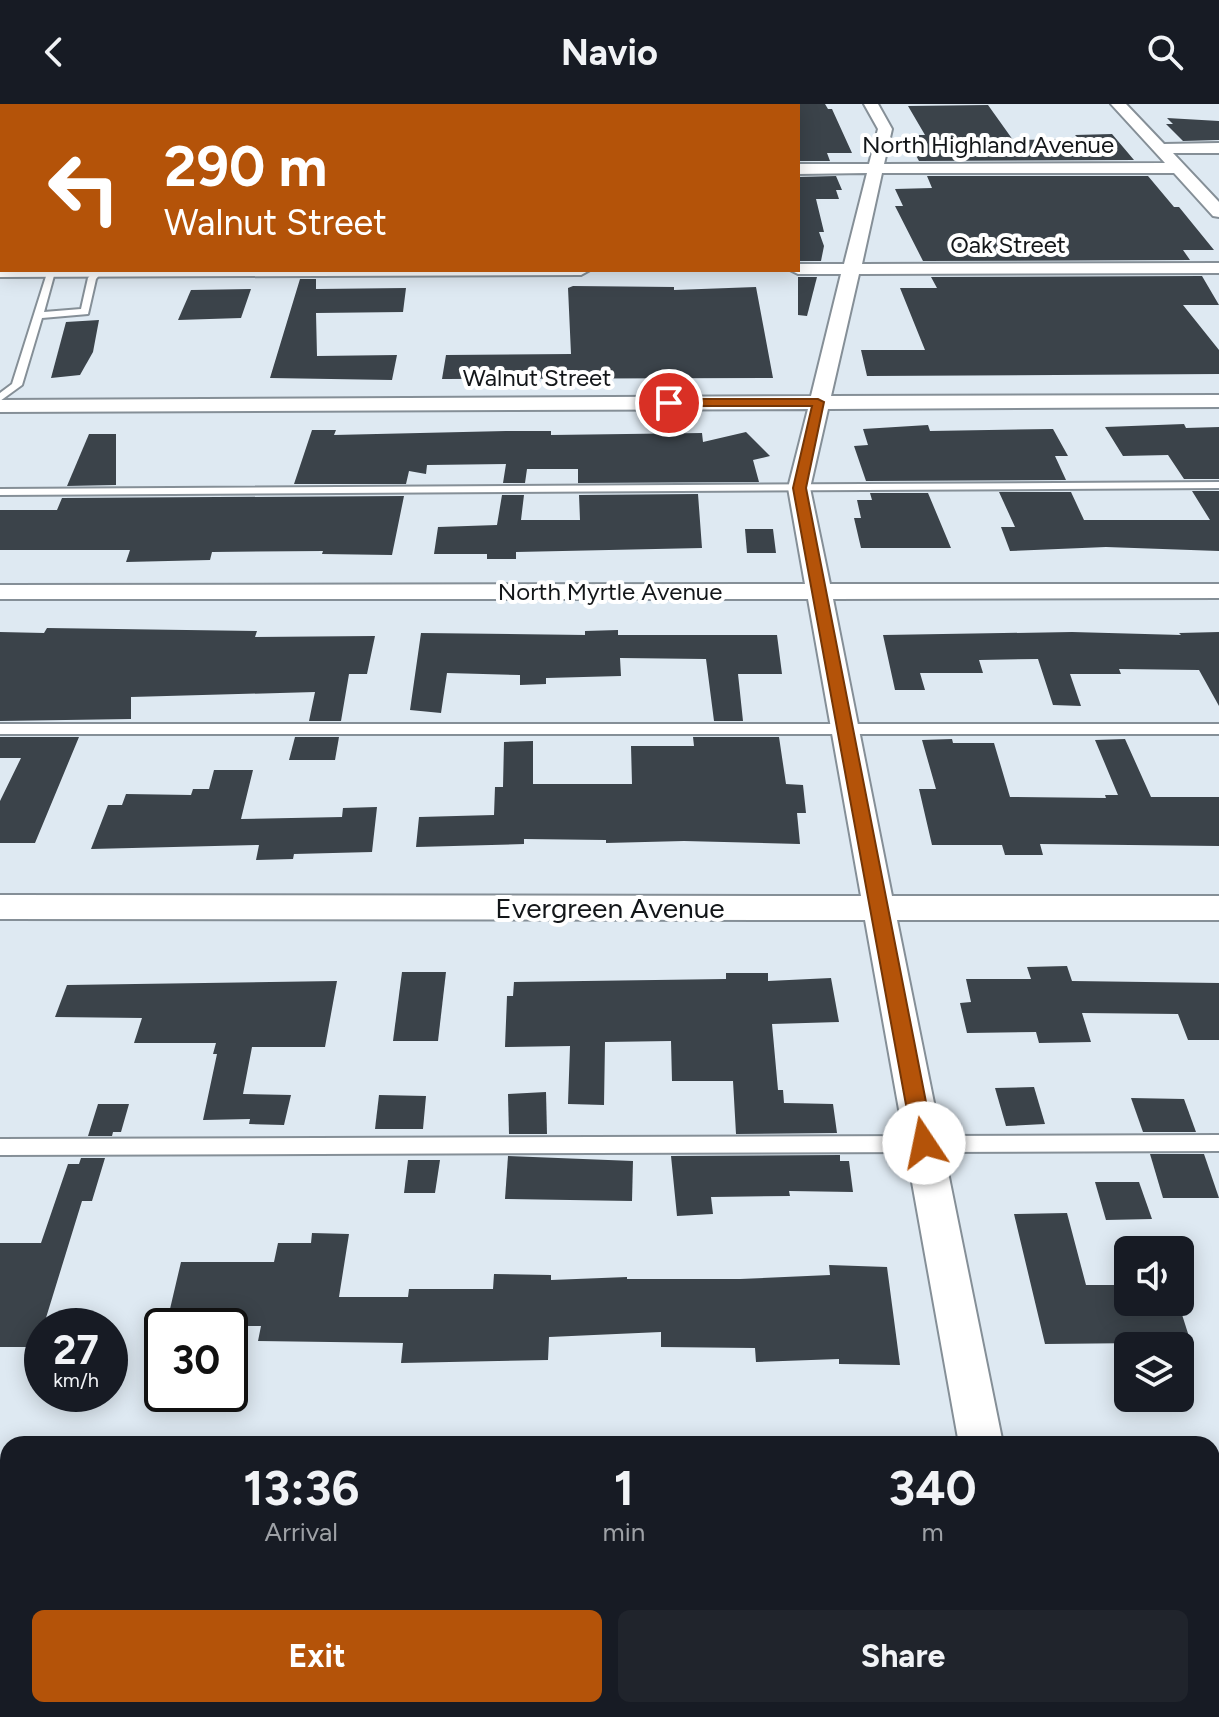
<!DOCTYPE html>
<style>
:root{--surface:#171b24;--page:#20242c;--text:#f1f3f6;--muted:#9ea1a6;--accent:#b45309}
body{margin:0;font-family:Figtree,sans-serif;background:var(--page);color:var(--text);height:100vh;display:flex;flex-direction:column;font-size:30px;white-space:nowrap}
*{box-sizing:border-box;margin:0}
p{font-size:26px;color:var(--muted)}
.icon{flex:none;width:44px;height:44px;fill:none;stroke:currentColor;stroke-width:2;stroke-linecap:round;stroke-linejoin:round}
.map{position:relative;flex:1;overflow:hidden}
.sheet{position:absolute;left:0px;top:1332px;width:1220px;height:282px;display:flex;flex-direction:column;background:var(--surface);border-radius:24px 24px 0 0;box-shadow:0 4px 20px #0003}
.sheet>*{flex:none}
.hud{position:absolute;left:0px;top:0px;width:800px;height:168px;box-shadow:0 4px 20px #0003;background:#b45309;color:#fff;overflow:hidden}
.tools{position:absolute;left:1114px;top:1132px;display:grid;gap:16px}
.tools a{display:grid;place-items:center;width:80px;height:80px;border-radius:12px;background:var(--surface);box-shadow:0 4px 20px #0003;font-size:40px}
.speed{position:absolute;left:24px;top:1204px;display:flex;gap:16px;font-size:40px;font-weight:700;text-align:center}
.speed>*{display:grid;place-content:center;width:104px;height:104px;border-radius:50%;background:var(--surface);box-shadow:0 4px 20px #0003;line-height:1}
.speed small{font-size:20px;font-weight:400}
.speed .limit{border:4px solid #111;border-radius:12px;background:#fff;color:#111}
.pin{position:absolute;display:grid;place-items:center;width:68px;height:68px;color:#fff;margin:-34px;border:4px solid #fff;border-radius:50%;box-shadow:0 2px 8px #0007}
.me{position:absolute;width:88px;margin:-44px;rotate:349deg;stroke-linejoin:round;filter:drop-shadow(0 0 6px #0008)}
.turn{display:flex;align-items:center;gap:28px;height:168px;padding:0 32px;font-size:36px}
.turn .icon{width:104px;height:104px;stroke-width:2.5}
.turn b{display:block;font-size:56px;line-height:68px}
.eta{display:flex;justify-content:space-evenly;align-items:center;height:136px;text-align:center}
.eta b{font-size:48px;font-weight:700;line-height:56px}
.button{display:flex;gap:16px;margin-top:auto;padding:16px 32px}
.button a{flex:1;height:92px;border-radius:12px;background:var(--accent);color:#fff;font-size:32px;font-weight:700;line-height:92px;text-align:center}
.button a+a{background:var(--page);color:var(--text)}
header{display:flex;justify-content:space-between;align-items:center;height:104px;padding:0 32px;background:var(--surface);font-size:36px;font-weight:700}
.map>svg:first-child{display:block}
.built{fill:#cedfed}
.building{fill:#3b434a}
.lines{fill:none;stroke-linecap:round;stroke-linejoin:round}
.lane-casing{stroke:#858f97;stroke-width:4}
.street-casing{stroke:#858f97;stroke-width:4}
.lane{fill:#fff;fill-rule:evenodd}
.street{fill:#fff;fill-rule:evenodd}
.rail-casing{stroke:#767d83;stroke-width:5}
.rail{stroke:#fff;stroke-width:3;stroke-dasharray:9;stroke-linecap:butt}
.route{fill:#b45309;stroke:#753606;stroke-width:2}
.labels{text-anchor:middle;stroke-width:8;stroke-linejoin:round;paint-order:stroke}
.far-street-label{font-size:24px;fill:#131619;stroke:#fff}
.street-label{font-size:28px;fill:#131619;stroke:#fff}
</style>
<header><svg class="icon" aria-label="back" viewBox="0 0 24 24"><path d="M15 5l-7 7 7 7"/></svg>Navio<svg class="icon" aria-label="search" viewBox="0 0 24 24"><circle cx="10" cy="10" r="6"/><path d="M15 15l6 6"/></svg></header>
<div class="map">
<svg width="1219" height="1613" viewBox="0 0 1219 1613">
<rect width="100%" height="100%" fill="#dee9f2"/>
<rect class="built" x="0" y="1405" width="8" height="208"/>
<g class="building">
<path d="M798,0H825L828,5H832L852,49H827L830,57H798Z"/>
<path d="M988,1L1013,36L1079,35L1075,31L1112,30L1134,56L919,57L909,39H912L908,31H925L908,2Z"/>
<path d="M1167,14L1219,17V36L1183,37L1166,20H1173Z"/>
<path d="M836,72L842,86H836L839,95H816L824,128H819L824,142L821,157H798V73Z"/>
<path d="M927,72H1148L1174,103H1179L1214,146H1183L1190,156L923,157L895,102H903L895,85L932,84Z"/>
<path d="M1202,172L1219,201H1183L1219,246V270L867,272L861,246H925L900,184H937L931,173Z"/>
<path d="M798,173H817L807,212L798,211Z"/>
<path d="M300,175H316V185L406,184L403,208L316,209L317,252L397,251L392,276L270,274Z"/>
<path d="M573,182L674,183V186L756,183L773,274L442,275L446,251L571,250L568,184Z"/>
<path d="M251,185L241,214L178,216L191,186Z"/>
<path d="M99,216L93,248L80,271L51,274L66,218Z"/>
<path d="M1184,320L1186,324L1219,323V375H1184L1168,351L1123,352L1105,323Z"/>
<path d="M928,321L930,327L1053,325L1068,352H1055L1066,376L866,377L854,342L868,341L863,325Z"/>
<path d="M312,326H336L334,331L506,327H551V331L702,329L703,338L746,328L770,352L753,356L759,378L578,379V365H527L525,379H503L506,360L427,361L426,370L409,367L406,380H294Z"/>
<path d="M89,330H116V381L67,382Z"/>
<path d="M1192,387H1219V447L1106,443L1010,447L1001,423H1015L999,388H1071L1084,416H1210Z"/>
<path d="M870,389H928L951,444H861L854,414H861L857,396H872Z"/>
<path d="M698,390L702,444L516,448V455H487V450H434L438,423L497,421L502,391H524L521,416H580L579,391Z"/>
<path d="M404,392L392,451L322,450L323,447L212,448L210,456L126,458L130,446H0V406H57L62,394Z"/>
<path d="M745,425H773L776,449H747Z"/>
<path d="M47,524L257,527L255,533L375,532L367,570H349L341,617H309L315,588L131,593V615L0,617V528L44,529Z"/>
<path d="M618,526V531H777L782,570H738L743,617H714L706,555L620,554L621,572L546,574V580L520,581V571L447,569L441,609L410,606L421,529L585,531V527Z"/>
<path d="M1072,528L1181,531L1179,529L1219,528V602L1199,566L1119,565L1121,570H1070L1081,602L1053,601L1038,555L979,556L983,569H920L925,586H895L883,531Z"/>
<path d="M0,633H79L35,739H0V697L21,654H0Z"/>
<path d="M295,633H339L335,656H289Z"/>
<path d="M693,633H779L786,680L803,681L806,709H797L800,740L684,737L606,739V736L524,735V740L416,743L419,713L494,711L495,683H503L504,638L533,637V680H632L631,642H694Z"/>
<path d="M952,635L953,639H994L1010,693L1106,694L1105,691H1118L1095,636L1125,635L1151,693H1219V742L1040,740L1043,751H1005L1002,741H932L919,685H936L922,636Z"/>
<path d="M214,666H253L241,715L342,713L343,704L377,703L372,748L294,750L293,755L256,756L259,741L91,745L108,701H122L126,690L191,691L193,685H209Z"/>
<path d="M1067,862L1072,877L1219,879V936H1188L1178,910L1082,909L1091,938L1039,939L1036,928L967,929L960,899L971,898L966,875H1031L1027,863Z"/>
<path d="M402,868H446L438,937H393Z"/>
<path d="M726,869H768V877L831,874L839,918L772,920L778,986H783L784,999L833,1000L837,1029L736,1030L733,977H672L671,937L605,938L604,1001L568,1000L570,942L505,943L507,892H513L514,878L726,875Z"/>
<path d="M337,877L325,943H252L243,990L291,991L284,1021L249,1020L250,1015L203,1016L217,950H213L216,939H134L142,914L55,913L67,881Z"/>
<path d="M1034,983L1045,1020L1006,1022L995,984Z"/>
<path d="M546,988L547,1030H509L508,990Z"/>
<path d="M379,991L426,992L423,1025H375Z"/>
<path d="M1131,994L1184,995L1196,1028H1143Z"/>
<path d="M98,1000H129L121,1028H113L112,1032H88Z"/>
<path d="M1150,1050H1204L1219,1094H1163Z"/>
<path d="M840,1051V1057H849L853,1088L789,1087L790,1092L711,1093L713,1110L677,1112L671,1052Z"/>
<path d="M508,1052L633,1057L632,1097L505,1095Z"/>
<path d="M81,1054H105L92,1097H82L37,1243H0V1139H41L68,1060H79Z"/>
<path d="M408,1056H440L435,1089H404Z"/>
<path d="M1095,1078H1139L1152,1115L1106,1116Z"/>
<path d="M1067,1109L1086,1181H1128V1198H1178L1192,1242H1144L1143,1239L1045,1240L1014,1110Z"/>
<path d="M312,1129L349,1130L339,1193H408L409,1185H493L494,1170L551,1171V1176L627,1173V1175H740L830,1171L829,1161L887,1163L900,1261L839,1260V1255L756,1258L755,1244L661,1243V1228L549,1233L548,1256L401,1259L403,1239L258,1237L261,1222H166L181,1158H274L278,1139H311Z"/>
</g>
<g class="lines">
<defs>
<g id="lane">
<path d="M48,166L55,168L44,208L81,205L88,174L95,166L102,168L96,175L88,210L42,214L22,281L0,297V289L12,280Z"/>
<path d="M1219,378V384L0,391V385Z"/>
<rect x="0" y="620" width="1219" height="10"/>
<path d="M1219,1031V1047L0,1051V1035Z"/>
</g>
<g id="street">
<path d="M864,0H878L892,25L884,60L1165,59L1111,0H1126L1164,40L1219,39V49H1173L1219,98V113L1213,112L1174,69H882L862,160L1219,159V169L859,170L831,292L1219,291V303L828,305L810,384L830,480H1219V494L833,495L892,792H1219V816H897L1003,1340H959L865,816L0,815V791L861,792L808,495H0V481L805,480L788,384L808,305L0,308V296L811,292L841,170H798L790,166H798V160H844L867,69L798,70V60H869L878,25Z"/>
<path d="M0,113H2L0,128Z"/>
<path d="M0,163L2,166H590L581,171L0,173Z"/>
<rect x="1212" y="1362" width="7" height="44"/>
<rect x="0" y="1364" width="8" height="44"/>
<path d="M1007,1606H1057L1058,1613H1008Z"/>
</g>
</defs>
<use href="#lane" class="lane-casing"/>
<use href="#street" class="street-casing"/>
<use href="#lane" class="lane"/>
<use href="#street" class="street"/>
<defs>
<g id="rail">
<path d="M0,12L2,7"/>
<path d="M0,32L2,27"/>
<path d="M0,54L2,49"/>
</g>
</defs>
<use href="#rail" class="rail-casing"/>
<use href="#rail" class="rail"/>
</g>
<path class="route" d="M669,295H818L824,298L806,384L934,1039L931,1046L924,1049L916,1046L913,1039L793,384L812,302H665V296Z"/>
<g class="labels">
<g class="far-street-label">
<text x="988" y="49">North Highland Avenue</text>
<text x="1008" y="149">Oak Street</text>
<text x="537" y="282">Walnut Street</text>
<text x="610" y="496">North Myrtle Avenue</text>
</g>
<g class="street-label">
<text x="610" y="814">Evergreen Avenue</text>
</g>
</g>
</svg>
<div class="tools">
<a><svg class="icon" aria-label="sound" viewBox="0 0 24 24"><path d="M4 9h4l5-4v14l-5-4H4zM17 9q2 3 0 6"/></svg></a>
<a><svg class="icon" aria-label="layers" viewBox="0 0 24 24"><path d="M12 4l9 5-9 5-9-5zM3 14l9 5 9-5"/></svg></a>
</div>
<div class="speed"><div>27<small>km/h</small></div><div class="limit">30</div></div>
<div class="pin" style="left:669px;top:299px;background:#d93025"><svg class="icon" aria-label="arrive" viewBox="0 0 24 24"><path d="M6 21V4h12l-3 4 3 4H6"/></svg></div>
<svg class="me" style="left:924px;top:1039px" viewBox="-20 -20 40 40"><circle r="19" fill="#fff"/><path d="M0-13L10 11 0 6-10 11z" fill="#b45309"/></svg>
<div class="hud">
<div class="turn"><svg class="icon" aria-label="left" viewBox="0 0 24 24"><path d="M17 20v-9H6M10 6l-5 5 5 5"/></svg><div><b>290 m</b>Walnut Street</div></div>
</div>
<section class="sheet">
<div class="eta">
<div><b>13:36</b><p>Arrival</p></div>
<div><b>1</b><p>min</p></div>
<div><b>340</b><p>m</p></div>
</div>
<div class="button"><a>Exit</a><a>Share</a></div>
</section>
</div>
